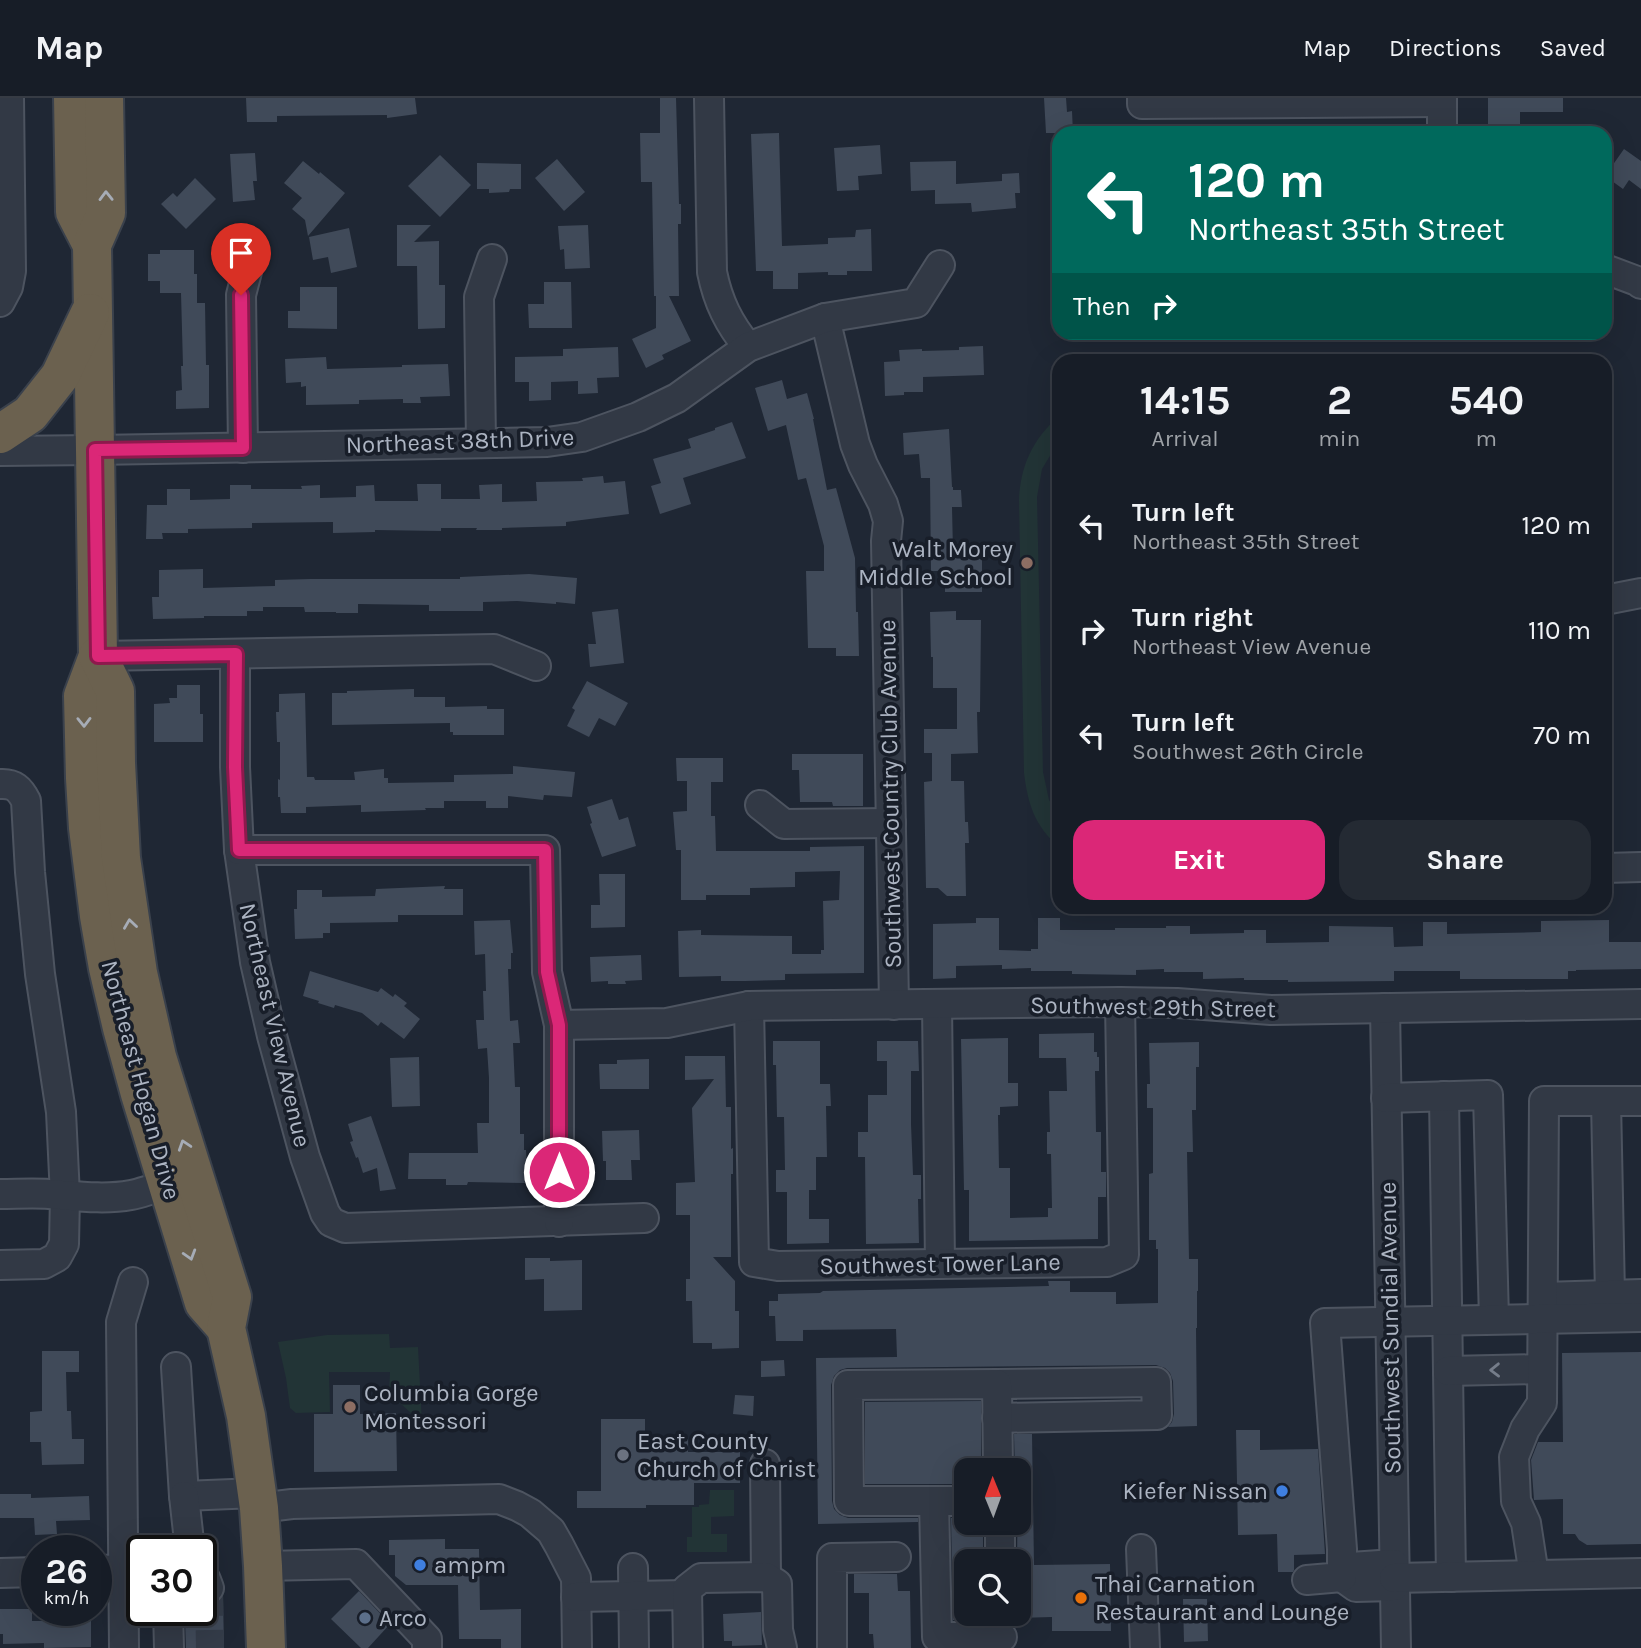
<!DOCTYPE html>
<style>
:root{--surface:#171d27;--page:#242a33;--text:#f1f3f6;--muted:#9ea2a7;--line:#363b44;--accent:#db2777}
body{margin:0;font-family:Karla,sans-serif;background:var(--page);color:var(--text);height:100vh;display:flex;flex-direction:column;font-size:26px;white-space:nowrap}
*{box-sizing:border-box;margin:0}
p{font-size:23px;color:var(--muted)}
.icon{flex:none;width:38px;height:38px;fill:none;stroke:currentColor;stroke-width:2;stroke-linecap:round;stroke-linejoin:round}
.map{position:relative;flex:1;overflow:hidden}
.panel{position:absolute;left:1052px;top:256px;width:560px;height:560px;display:flex;flex-direction:column;background:var(--surface);border-radius:21px;box-shadow:0 7px 28px #0002,0 0 0 2px var(--line)}
.panel>*{flex:none}
.banner{position:absolute;left:1052px;top:28px;width:560px;height:214px;border-radius:21px;box-shadow:0 7px 28px #0002,0 0 0 2px var(--line);background:#00695c;color:#fff;overflow:hidden}
.needle{width:46px;rotate:359deg}
.fabs{position:absolute;left:954px;top:1360px;display:grid;gap:14px}
.fabs a{display:grid;place-items:center;width:77px;height:77px;border-radius:14px;background:var(--surface);box-shadow:0 7px 28px #0002,0 0 0 2px var(--line);font-size:35px}
.speed{position:absolute;left:21px;top:1437px;display:flex;gap:14px;font-size:35px;font-weight:700;text-align:center}
.speed>*{display:grid;place-content:center;width:91px;height:91px;border-radius:50%;background:var(--surface);box-shadow:0 7px 28px #0002,0 0 0 2px var(--line);line-height:1}
.speed small{font-size:18px;font-weight:400}
.speed .limit{border:4px solid #111;border-radius:10px;background:#fff;color:#111}
.pin{position:absolute;display:grid;place-items:center;width:60px;height:60px;color:#fff;margin:-72px -30px;border-radius:50% 50% 50% 0;rotate:-45deg;box-shadow:0 0 7px #0007}
.pin .icon{rotate:45deg}
.me{position:absolute;width:77px;margin:-38px;rotate:0deg;stroke-linejoin:round;filter:drop-shadow(0 0 5px #0008)}
.turn{display:flex;align-items:center;gap:24px;height:147px;padding:0 21px;font-size:32px}
.turn .icon{width:91px;height:91px;stroke-width:2.5}
.turn b{display:block;font-size:49px;line-height:60px}
.then{display:flex;align-items:center;height:66px;padding:0 21px;background:#0003;gap:14px;font-size:26px}
.eta{display:flex;justify-content:space-evenly;align-items:center;height:119px;text-align:center}
.eta b{font-size:42px;font-weight:700;line-height:49px}
.action{display:flex;gap:14px;margin-top:auto;padding:14px 21px}
.action a{flex:1;height:80px;border-radius:21px;background:var(--accent);color:#fff;font-size:28px;font-weight:700;line-height:80px;text-align:center}
.action a+a{background:var(--page);color:var(--text)}
ul{padding:0;list-style:none}
li{display:flex;align-items:center;gap:21px;height:105px;padding:0 21px}
li div{flex:1}
li b{display:block;font-size:26px}
li em{font-style:normal}
header{display:flex;align-items:center;gap:42px;box-sizing:border-box;height:98px;padding:0 35px;background:var(--surface);border-bottom:2px solid var(--line)}
header strong{font-size:33px}
nav{display:flex;gap:38px;margin-inline-start:auto;font-size:24px}
.map>svg:first-child{display:block}
.green{fill:#223436}
.building{fill:#404a59}
.lines{fill:none;stroke-linecap:round;stroke-linejoin:round}
.minor-tunnel{stroke:#343c49;stroke-width:28;stroke-dasharray:28 14;stroke-linecap:butt}
.minor-casing{stroke:#4d5460;stroke-width:32}
.highway-casing{stroke:#3a414c;stroke-width:42}
.minor{stroke:#323945;stroke-width:28}
.highway{stroke:#6b614f;stroke-width:38}
.oneway{stroke:#a6acb6}
.oneway2{stroke:#757d8a}
.route-casing{stroke:#8e194d;stroke-width:18}
.route{stroke:#db2777;stroke-width:12}
.education-dot{fill:#8d6e63;stroke:#181e29;stroke-width:2.5}
.worship-dot{fill:#6b7280;stroke:#181e29;stroke-width:2.5}
.shop-dot{fill:#3f7fe0;stroke:#181e29;stroke-width:2.5}
.food-dot{fill:#e8710a;stroke:#181e29;stroke-width:2.5}
.service-dot{fill:#5c6f8a;stroke:#181e29;stroke-width:2.5}
.labels{text-anchor:middle;stroke-width:7;stroke-linejoin:round;paint-order:stroke}
.street-label{font-size:24px;fill:#acb4c2;stroke:#181e29}
.poi-label{font-size:24px;fill:#acb4c2;stroke:#181e29;text-anchor:start}
</style>
<header>
<strong>Map</strong>
<nav><a>Map</a><a>Directions</a><a>Saved</a></nav>
</header>
<div class="map">
<svg width="1641" height="1550" viewBox="0 0 1641 1550">
<rect width="100%" height="100%" fill="#1f2734"/>
<g class="green">
<path d="M1059,318V343L1042,371L1037,399L1043,674L1049,702L1059,717V749C1034,727 1028,706 1024,675L1019,403C1020,368 1033,341 1059,318Z"/>
<path d="M389,1236L390,1250L418,1249L422,1325L389,1295L390,1274H329L330,1314L296,1315L290,1310L286,1280L278,1244L327,1237Z"/>
<path d="M710,1392H734V1418L711,1419V1436H727V1454H687V1439H692V1409H699V1407L709,1406Z"/>
</g>
<g class="building">
<path d="M246,0H415L417,16L387,20V17L277,18V24H247Z"/>
<path d="M660,0H676L679,106H681V126H678L679,198H669L691,243L662,257L664,261L646,270L632,241L656,230V198H654L652,84H641L640,35H660Z"/>
<path d="M1044,0H1066L1067,14L1072,13L1073,35H1046Z"/>
<path d="M1488,0H1563V14H1520V35H1488Z"/>
<path d="M779,35L782,148L828,146V140L855,139L856,132L871,131L872,173H847V177H828V174L798,175V191H773V173H756L751,36Z"/>
<path d="M880,47L882,76L858,78L859,92L837,93L834,50Z"/>
<path d="M1624,51L1641,63V91L1629,82L1623,91L1605,78Z"/>
<path d="M255,55L257,83H253L255,102L233,104L230,56Z"/>
<path d="M440,57L471,87L440,119L408,88Z"/>
<path d="M557,61L585,94L564,113L535,80Z"/>
<path d="M303,63L319,76L320,74L345,95L308,138L305,122L292,111L302,100L284,85Z"/>
<path d="M956,63V86L1002,83V76L1019,75L1020,95H1015L1016,110L972,114L971,105L935,106V92L911,93L910,64Z"/>
<path d="M477,65L521,66V91H510L509,94L489,95V91H477Z"/>
<path d="M195,80L216,101L186,131L161,106L173,95L177,99Z"/>
<path d="M397,127H431L414,144L439,143V187H445V230L418,231L417,168H397Z"/>
<path d="M588,127L590,170L565,171L564,151L560,152L558,128Z"/>
<path d="M349,130L357,169L331,175L328,159L313,162L309,139Z"/>
<path d="M160,152H194V176H197V205H205L206,267H209V310L176,311V293L182,292L181,268H183L181,195H160V183H148V156H160Z"/>
<path d="M544,184H571L572,230H529L528,206H544Z"/>
<path d="M300,189H337V231L288,230V213H300Z"/>
<path d="M983,248L984,277L923,279V294H904V297L885,298L884,264L900,263L899,252L922,251V253L959,252V249Z"/>
<path d="M618,249L619,279L597,280L598,295L578,296V283L551,284V302L529,303V284H515V259L563,258V251Z"/>
<path d="M326,259L327,271L402,269V267L448,266L450,298L420,299L421,305H403V301L359,302V306L306,307V288L301,289V284L286,285L285,261Z"/>
<path d="M782,282L787,301L807,295L814,321H813L827,392L836,390L855,460L856,514H858L859,558H836V550H808L806,473H824V448L806,380L798,382L786,327L768,333L755,290Z"/>
<path d="M732,324L746,360L683,380L691,406L660,416L651,388L661,385L653,361L691,350L688,341L715,332V330Z"/>
<path d="M949,331L952,389H953V392H961L962,409H952L953,453H982V494H945V473H931L930,380H921L919,356L904,357L903,335Z"/>
<path d="M603,378L604,385L625,383L629,416L566,424V428L502,430V432H476L477,430H441V433L375,432V434L333,435V424L252,425V430L188,431V435H162L163,441H146L147,407H167V391H190V402L230,401V387H251V391H302L301,388L320,387V400L356,399V388L374,387L375,403H418L417,386H441V401H480L479,387L502,386V404L537,403L536,384L583,383L582,380Z"/>
<path d="M203,471V490L275,488V482L311,481H460V479L529,476L577,480L575,506L556,504V506L517,503L483,504V513H429V507L358,506V515H336V514H305L304,509H263V513H247V518H204V520L153,521L152,499H159V472Z"/>
<path d="M618,511L624,565L590,569L588,546H596L592,514Z"/>
<path d="M956,513V522H981L980,614H977L978,655L951,656V683H964L965,724H968L969,745H965L966,798H947L938,790H926L924,684L932,683V655H924V631H957V590H933V559H931L930,514Z"/>
<path d="M587,583L628,605L615,628L599,620L589,639L567,628L575,612L572,610Z"/>
<path d="M177,587H200V616H203V644H154V606L170,605L169,600H177Z"/>
<path d="M414,591V599H445V609L487,608V611H504V637H453V634H450V625L332,627V595H347V593Z"/>
<path d="M305,595L307,679H314L315,682H355L354,674L384,671V680H388V685L454,684V677L513,676V668L575,674L572,699L544,697L543,702L508,698V710H486V703H444V710H425L426,712L361,714V707L306,709V715H281L280,699H278V681L280,682V644H277L276,614H279V596Z"/>
<path d="M792,656H863V708H833L832,704H800L799,672H792Z"/>
<path d="M676,660H723V684H711V718H715L716,753H810V749L864,748V875L785,876V882L745,883H721V878L679,879L678,833L701,832V837L792,838V856H821V852H824L823,803L839,802L840,773L795,774V789L750,790V797H706V802H681V752H676L673,714L687,713V683H677Z"/>
<path d="M612,701L619,722L628,719L636,748L602,759L590,726L592,725L587,709Z"/>
<path d="M599,776H625V829L591,830V807H600Z"/>
<path d="M445,788L444,791H463V817H398V824L330,825V835H323V840L295,841L294,811H297V792H322V799L375,798L376,791Z"/>
<path d="M976,820H999V852L1031,853V851H1038V820H1060V832H1115V830H1166V828H1190V836L1244,835V832H1266V845L1329,844V828L1393,829L1394,849L1423,848V824H1447V836L1501,835L1541,834V823L1609,822V844H1641V871L1576,872V873H1568V881H1460V873H1394V883L1288,884V882H1244V880L1203,881V874H1164V871L1136,872V877L1072,876V873H1031V870L1002,871V867L956,868V880L933,881V826L976,825Z"/>
<path d="M510,822L513,855H511V871H508L510,923L518,922L520,945H513L515,989H520V1036H524V1052H526L527,1069L524,1070L525,1085L468,1084L467,1087H446V1081H408L409,1055H478L477,1025H489V980L487,950L478,951L476,922H484L483,893H486L485,856L475,857L474,823Z"/>
<path d="M641,857L642,882L625,883L626,886H608V883L591,884L590,859Z"/>
<path d="M310,873L378,894L381,890L393,899L395,896L407,905L404,908L420,921L404,941L381,924L378,928L362,915L335,907L334,910L318,905L319,903L303,898Z"/>
<path d="M1094,935V954H1097V959H1099V973H1095L1096,1034H1101V1074H1106V1099H1098V1141L969,1143V1092H964L961,941L1008,940V985H1018V1008L1000,1009V1017H998L999,1070H1010V1120L1048,1119V1110H1052L1051,1056H1047V1034H1050L1049,993H1067L1066,960H1039V936Z"/>
<path d="M773,943H820V986H830L831,1008H826L827,1059H816V1092H809V1121H829V1145L787,1146V1094H776V1072H785L784,1019H777L776,967H773Z"/>
<path d="M877,943H918L919,973H911V1026L913,1077H921V1101H918L919,1145L866,1146L865,1059H858V1034H868V997H887V963H877Z"/>
<path d="M1199,944V969H1196V1012H1192L1193,1054H1187L1189,1161H1198V1193H1197V1230H1196L1197,1328L1168,1329L1172,1324L1174,1316L1173,1283L1170,1275L1165,1270L1156,1267L847,1270L840,1272L834,1278L831,1287L832,1403L834,1411L840,1417L848,1420H918V1424L818,1426L816,1260L897,1259L896,1231L803,1232V1243H776L775,1218H769V1203H778V1196L820,1195L823,1193L1049,1188L1048,1183H1070V1194H1116V1206L1158,1205V1151H1156V1142H1149V1076L1153,1075V1010H1147V986H1150L1149,945Z"/>
<path d="M685,958H725L726,1009H731V1051L733,1050V1076H731V1159H713L735,1183V1213H739V1250L712,1251V1245H693L692,1203H686V1181H690V1117H676V1085L695,1084L692,1010L714,981L685,982Z"/>
<path d="M419,959L420,1008L392,1009L390,960Z"/>
<path d="M649,961V991H600L599,966H617V962Z"/>
<path d="M371,1018L388,1067L396,1091L380,1093L377,1070L363,1075L358,1059L356,1060L350,1044L353,1043L348,1026Z"/>
<path d="M639,1032L640,1062H631L632,1082H606V1063H603L602,1033Z"/>
<path d="M525,1160H550V1163L582,1162V1212L544,1213V1181L525,1182Z"/>
<path d="M42,1253H79V1274H66L67,1313H71L72,1341H84V1366L42,1367L41,1344H30V1314L42,1313Z"/>
<path d="M1641,1254V1446L1587,1447L1579,1442L1575,1436H1563V1401L1534,1402L1531,1362L1538,1344H1563L1562,1255Z"/>
<path d="M784,1262L785,1278L761,1279V1263Z"/>
<path d="M333,1287H360V1316L396,1315L397,1373L314,1374V1316H333Z"/>
<path d="M735,1297L754,1298L753,1318L733,1316Z"/>
<path d="M981,1303V1372H966V1386H865V1304Z"/>
<path d="M601,1321H645V1342L688,1341V1354H740V1385H694V1407H646V1410H577V1393H601Z"/>
<path d="M1236,1332H1260V1352L1318,1351L1325,1456L1294,1457V1472L1293,1474H1278L1277,1436L1238,1437Z"/>
<path d="M1014,1336H1032L1034,1467L1110,1466L1111,1533H1052V1519L1018,1520V1463H1017L1018,1372H1015Z"/>
<path d="M0,1396H31V1400L89,1398L90,1422L56,1423L57,1436L35,1437L34,1420H0Z"/>
<path d="M951,1420H966V1424H983V1463H966V1522H953Z"/>
<path d="M445,1441V1451H479L480,1512L521,1511V1550H501V1541H459L458,1487H406L395,1478V1457H389V1442Z"/>
<path d="M897,1476L898,1493H910L911,1550H874L873,1536H869V1495H854V1476Z"/>
<path d="M359,1493L390,1526L368,1550H361L331,1521Z"/>
<path d="M223,1498L224,1550H186L185,1522L190,1521V1512H201V1504L207,1506H214L221,1501Z"/>
<path d="M1183,1501H1207L1208,1543L1184,1544Z"/>
<path d="M0,1511H32V1523H76V1512H91V1549L44,1550V1545L3,1546V1536H0Z"/>
<path d="M761,1514L762,1547L732,1548V1543H724L723,1516Z"/>
</g>
<g class="lines">
<path class="minor-tunnel" d="M209,1490L210,1550"/>
<defs>
<g id="minor">
<path d="M709,0L712,174C718,204 729,226 748,249"/>
<path d="M1142,0V6L1442,4"/>
<path d="M1442,0V35"/>
<path d="M1605,171L1637,183L1641,186"/>
<path d="M0,204L8,189L11,173L9,0"/>
<path d="M825,220L855,346L863,367L883,406L888,423L886,443L894,907"/>
<path d="M481,345L479,199L492,161"/>
<path d="M243,350L241,197L251,158"/>
<path d="M0,353L95,352L547,344L582,339L638,319L677,300L748,249L825,220L916,205L940,167"/>
<path d="M1605,502L1641,495"/>
<path d="M235,556V669L239,752L255,864L272,938L305,1059L325,1115L331,1124L345,1130L644,1120"/>
<path d="M98,558L494,551L536,568"/>
<path d="M0,686C14,685 20,691 26,703L30,774L40,876L61,1014L65,1098L64,1146L57,1159L44,1166L0,1167"/>
<path d="M760,707L784,726L891,725"/>
<path d="M239,752H545L547,874L559,927V1124"/>
<path d="M1605,770L1641,769"/>
<path d="M937,906L940,1166"/>
<path d="M749,908L754,1164L778,1168L1107,1164L1124,1157L1120,904"/>
<path d="M1385,910L1396,1550"/>
<path d="M559,927L667,925L749,908L1120,904L1177,905L1271,912L1641,906"/>
<path d="M1444,998L1451,1479"/>
<path d="M1386,1000L1488,997L1494,1221"/>
<path d="M1606,1003L1610,1197"/>
<path d="M0,1096C16,1096 33,1095 49,1096C76,1098 104,1102 131,1097C149,1094 167,1082 184,1092"/>
<path d="M1543,1199L1641,1196"/>
<path d="M176,1269L184,1398L257,1395"/>
<path d="M1448,1273L1542,1271"/>
<path d="M997,1286L1156,1284L1157,1317L997,1320"/>
<path d="M765,1366L766,1479"/>
<path d="M184,1398L190,1452"/>
<path d="M934,1403L937,1539H1002"/>
<path d="M966,1403H849L848,1287L997,1286L998,1372"/>
<path d="M259,1410L292,1406L499,1401L517,1408L530,1415L551,1433L559,1447L576,1480L577,1550"/>
<path d="M1000,1424V1463"/>
<path d="M1141,1451L1145,1550"/>
<path d="M1394,1466L1351,1469L1342,1479L1356,1489L1394,1488"/>
<path d="M263,1468L356,1466L427,1541V1550"/>
<path d="M633,1470L634,1550"/>
<path d="M96,1472L142,1471"/>
<path d="M0,1475L37,1474"/>
<path d="M201,1476L206,1482L209,1490"/>
<path d="M1534,1477L1526,1425L1516,1403L1514,1359L1525,1331L1542,1305L1544,1003H1641"/>
<path d="M1394,1480L1641,1475"/>
<path d="M1307,1482L1342,1479V1451L1325,1225L1641,1219"/>
<path d="M576,1499L687,1497"/>
<path d="M168,1512L169,1550"/>
<path d="M124,1550L121,1224L133,1184"/>
<path d="M688,1550L687,1491L701,1480L766,1479L777,1486L778,1532L782,1550"/>
<path d="M832,1550V1460L896,1459"/>
</g>
<g id="highway">
<path d="M73,0L75,114L92,147"/>
<path d="M104,0L106,115L92,147L98,558L83,598L85,680L88,730L99,818L108,870L122,930L140,996L204,1205L226,1230"/>
<path d="M0,336L30,316L60,278L90,215"/>
<path d="M98,558L115,593L116,665L121,760L138,875L157,959L232,1199L226,1230L246,1318L259,1410L263,1468L266,1550"/>
</g>
</defs>
<use href="#minor" class="minor-casing"/>
<use href="#highway" class="highway-casing"/>
<use href="#minor" class="minor"/>
<use href="#highway" class="highway"/>
</g>
<defs><path id="oneway-chevron" d="M-2-3.5L2.5 0L-2 3.5" fill="none" stroke-width="1.6" stroke-linecap="round" stroke-linejoin="round" transform="scale(1.75)"/></defs>
<g class="oneway">
<use href="#oneway-chevron" transform="translate(106 98) rotate(-91)"/>
<use href="#oneway-chevron" transform="translate(84 624) rotate(89)"/>
<use href="#oneway-chevron" transform="translate(130 826) rotate(-98)"/>
<use href="#oneway-chevron" transform="translate(184 1047) rotate(-108)"/>
<use href="#oneway-chevron" transform="translate(190 1157) rotate(73)"/>
</g>
<use class="oneway2" href="#oneway-chevron" transform="translate(1495 1272) rotate(179)"/>
<g class="lines">
<defs>
<path id="route" d="M241,197L243,350L95,352L98,558L236,556L235,669L239,752H545L547,874L559,927V1074"/>
</defs>
<use href="#route" class="route-casing"/>
<use href="#route" class="route"/>
</g>
<g class="education-dot">
<circle cx="1027" cy="465" r="7"/>
<circle cx="350" cy="1309" r="7"/>
</g>
<circle class="worship-dot" cx="623" cy="1357" r="7"/>
<g class="shop-dot">
<circle cx="1282" cy="1393" r="7"/>
<circle cx="420" cy="1467" r="7"/>
</g>
<circle class="food-dot" cx="1081" cy="1500" r="7"/>
<circle class="service-dot" cx="365" cy="1520" r="7"/>
<g class="labels">
<g class="street-label">
<text transform="translate(460 343) rotate(-2)" y="8">Northeast 38th Drive</text>
<text transform="translate(890 696) rotate(-91)" y="8">Southwest Country Club Avenue</text>
<text transform="translate(1153 909) rotate(1)" y="8">Southwest 29th Street</text>
<text transform="translate(275 927) rotate(77)" y="8">Northeast View Avenue</text>
<text transform="translate(141 982) rotate(75)" y="8">Northeast Hogan Drive</text>
<text transform="translate(940 1166) rotate(-1)" y="8">Southwest Tower Lane</text>
<text transform="translate(1390 1230) rotate(-91)" y="8">Southwest Sundial Avenue</text>
</g>
<g class="poi-label">
<text x="1013" y="459" text-anchor="end">Walt Morey<tspan x="1013" dy="28">Middle School</tspan></text>
<text x="364" y="1303">Columbia Gorge<tspan x="364" dy="28">Montessori</tspan></text>
<text x="637" y="1351">East County<tspan x="637" dy="28">Church of Christ</tspan></text>
<text x="1268" y="1401" text-anchor="end">Kiefer Nissan</text>
<text x="434" y="1475">ampm</text>
<text x="1095" y="1494">Thai Carnation<tspan x="1095" dy="28">Restaurant and Lounge</tspan></text>
<text x="379" y="1528">Arco</text>
</g>
</g>
</svg>
<div class="fabs">
<a><svg class="needle" viewBox="-14 -14 28 28"><path d="M0-13l5 13h-10z" fill="#e53935"/><path d="M0 13l5-13h-10z" fill="#9ea2a7"/></svg></a>
<a><svg class="icon" aria-label="search" viewBox="0 0 24 24"><circle cx="10" cy="10" r="6"/><path d="M15 15l6 6"/></svg></a>
</div>
<div class="speed"><div>26<small>km/h</small></div><div class="limit">30</div></div>
<div class="pin" style="left:241px;top:197px;background:#d93025"><svg class="icon" aria-label="arrive" viewBox="0 0 24 24"><path d="M6 21V4h12l-3 4 3 4H6"/></svg></div>
<svg class="me" style="left:559px;top:1074px" viewBox="-20 -20 40 40"><circle r="17" fill="#db2777" stroke="#fff" stroke-width="3"/><path d="M0-11L8 9 0 5-8 9z" fill="#fff"/></svg>
<div class="banner">
<div class="turn"><svg class="icon" aria-label="left" viewBox="0 0 24 24"><path d="M17 20v-9H6M10 6l-5 5 5 5"/></svg><div><b>120 m</b>Northeast 35th Street</div></div>
<div class="then">Then<svg class="icon" aria-label="right" viewBox="0 0 24 24"><path d="M7 20v-9h11M14 6l5 5-5 5"/></svg></div>
</div>
<section class="panel">
<div class="eta">
<div><b>14:15</b><p>Arrival</p></div>
<div><b>2</b><p>min</p></div>
<div><b>540</b><p>m</p></div>
</div>
<ul>
<li><svg class="icon" aria-label="left" viewBox="0 0 24 24"><path d="M17 20v-9H6M10 6l-5 5 5 5"/></svg><div><b>Turn left</b><p>Northeast 35th Street</p></div><em>120 m</em></li>
<li><svg class="icon" aria-label="right" viewBox="0 0 24 24"><path d="M7 20v-9h11M14 6l5 5-5 5"/></svg><div><b>Turn right</b><p>Northeast View Avenue</p></div><em>110 m</em></li>
<li><svg class="icon" aria-label="left" viewBox="0 0 24 24"><path d="M17 20v-9H6M10 6l-5 5 5 5"/></svg><div><b>Turn left</b><p>Southwest 26th Circle</p></div><em>70 m</em></li>
</ul>
<div class="action"><a>Exit</a><a>Share</a></div>
</section>
</div>
